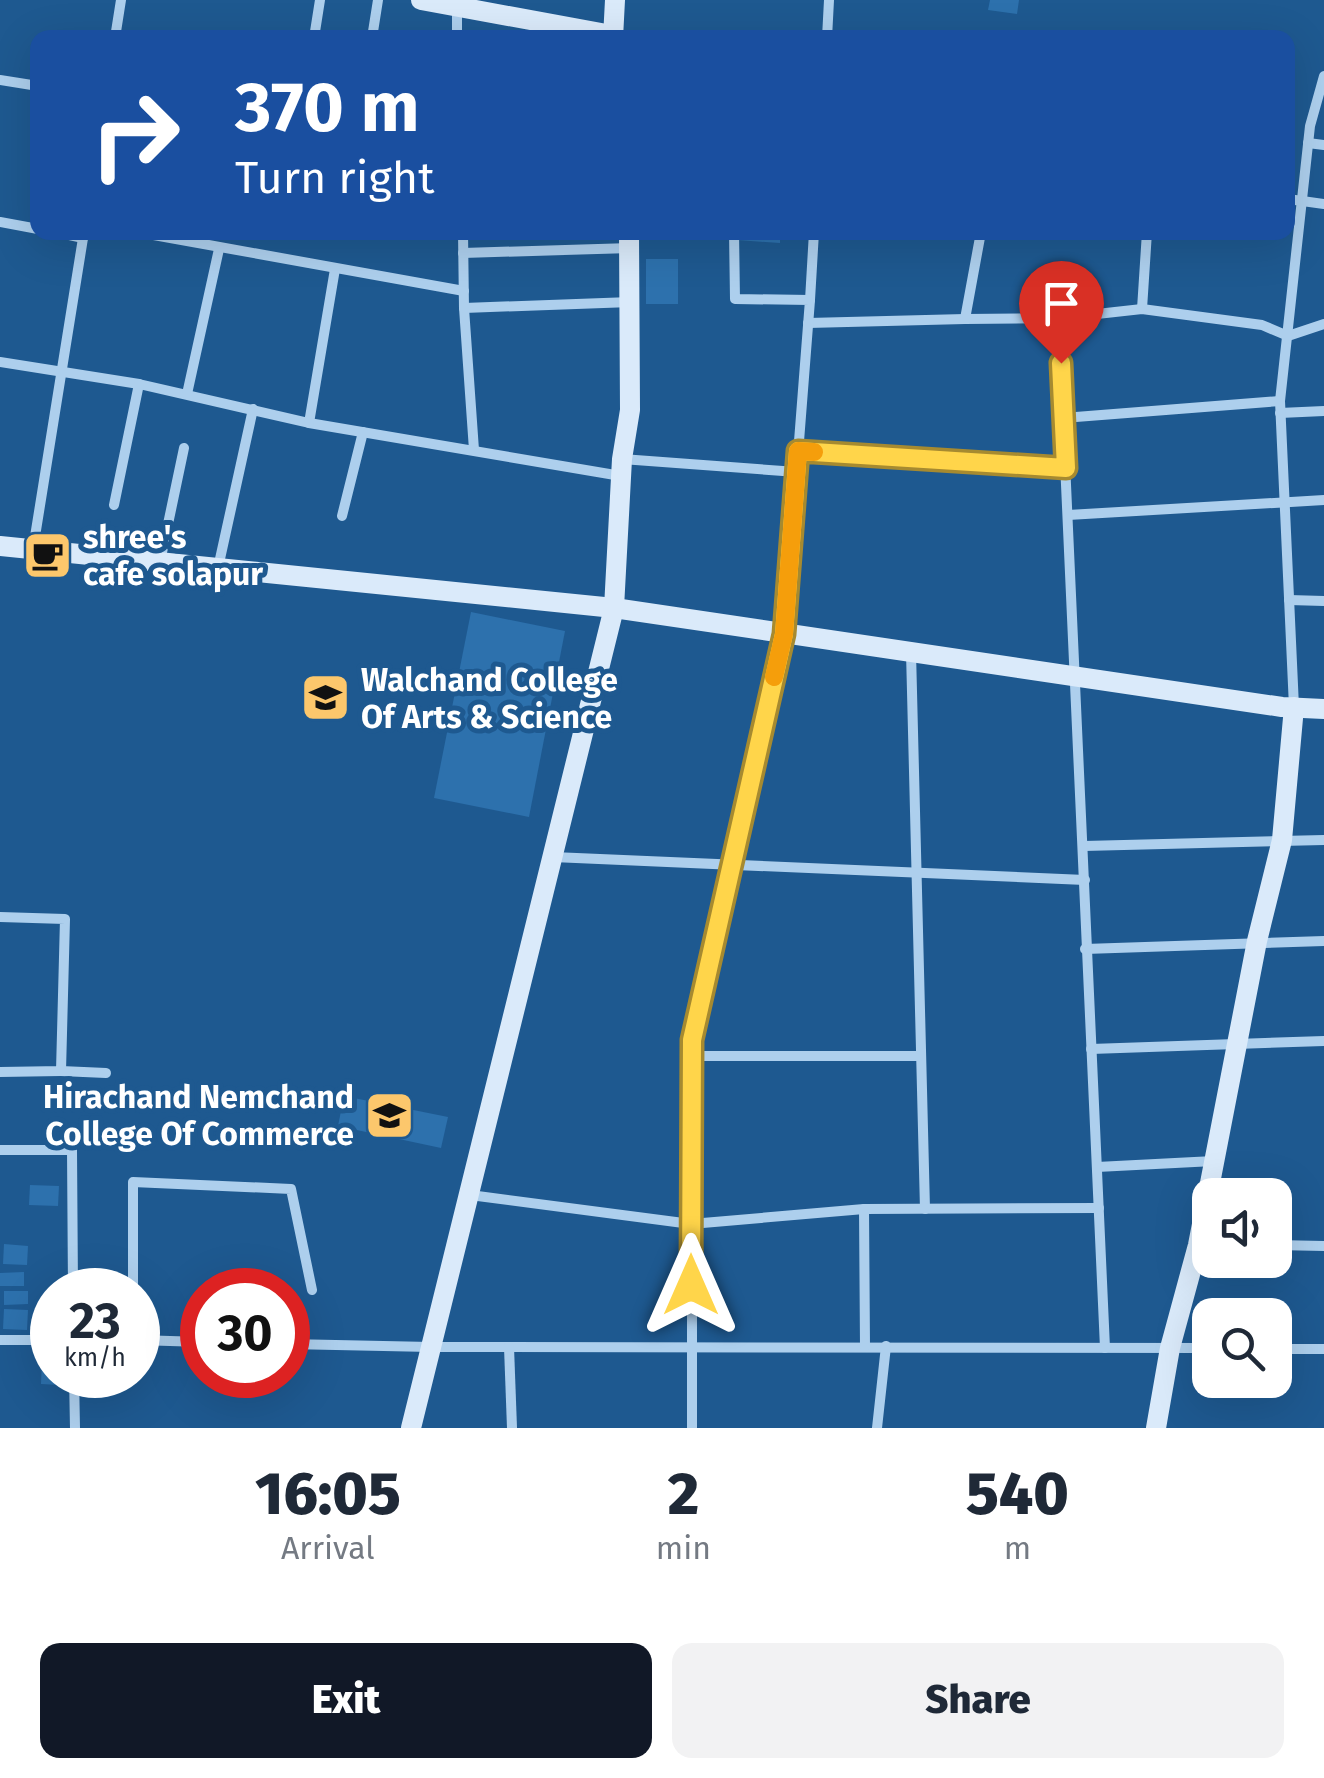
<!DOCTYPE html>
<style>
:root{--surface:#fff;--page:#f2f2f3;--text:#1f2937;--muted:#747a83;--accent:#111827}
body{margin:0;font-family:"Fira Sans",sans-serif;background:var(--page);color:var(--text);height:100vh;display:flex;flex-direction:column;font-size:38px;white-space:nowrap}
*{box-sizing:border-box;margin:0}
p{font-size:32px;color:var(--muted)}
.icon{flex:none;width:55px;height:55px;fill:none;stroke:currentColor;stroke-width:2;stroke-linecap:round;stroke-linejoin:round}
.map{position:relative;height:1428px;overflow:hidden}
.details{display:flex;flex-direction:column;background:var(--surface);flex:1}
.details>*{flex:none}
.banner{position:absolute;left:30px;top:30px;width:1265px;height:210px;border-radius:20px;box-shadow:0 10px 40px #0002;background:#1a4fa0;color:#fff;overflow:hidden}
.tools{position:absolute;left:1192px;top:1178px;display:grid;gap:20px}
.tools a{display:grid;place-items:center;width:100px;height:100px;border-radius:20px;background:var(--surface);box-shadow:0 10px 40px #0002;font-size:50px}
.speed{position:absolute;left:30px;top:1268px;display:flex;gap:20px;font-size:50px;font-weight:700;text-align:center}
.speed>*{display:grid;place-content:center;width:130px;height:130px;border-radius:50%;background:var(--surface);box-shadow:0 10px 40px #0002;line-height:1}
.speed small{font-size:25px;font-weight:400}
.speed .limit{border:15px solid #d22;background:#fff;color:#111}
.pin{position:absolute;display:grid;place-items:center;width:85px;height:85px;color:#fff;margin:-102px -42px;border-radius:50% 50% 50% 0;rotate:-45deg;box-shadow:0 0 10px #0007}
.pin .icon{rotate:45deg}
.me{position:absolute;width:110px;margin:-55px;rotate:0deg;stroke-linejoin:round;filter:drop-shadow(0 0 8px #0008)}
.turn{display:flex;align-items:center;gap:35px;height:210px;padding:0 40px;font-size:45px}
.turn .icon{width:130px;height:130px;stroke-width:2.5}
.turn b{display:block;font-size:70px;line-height:85px}
.eta{display:flex;justify-content:space-evenly;align-items:center;height:170px;text-align:center}
.eta b{font-size:60px;font-weight:800;line-height:70px}
.action{display:flex;gap:20px;margin-top:auto;padding:20px 40px}
.action a{flex:1;height:115px;border-radius:20px;background:var(--accent);color:#fff;font-size:40px;font-weight:800;line-height:115px;text-align:center}
.action a+a{background:var(--page);color:var(--text)}
.map>svg:first-child{display:block}
.building{fill:#2d71ad}
.lines{fill:none;stroke-linecap:round;stroke-linejoin:round}
.street{stroke:#adcfed;stroke-width:10}
.secondary{stroke:#daeafa;stroke-width:20}
.route-casing{stroke:#a68a30;stroke-width:25}
.route{stroke:#ffd54a;stroke-width:18}
.slow{stroke:#f59e0b;stroke-width:18}
.labels{text-anchor:middle;stroke-width:10;stroke-linejoin:round;paint-order:stroke}
.poi-label{font-size:32px;font-weight:bold;fill:#fff;stroke:#1e5990;text-anchor:start}
</style>
<div class="map">
<svg width="1324" height="1428" viewBox="0 0 1324 1428">
<rect width="100%" height="100%" fill="#1e5990"/>
<g class="building">
<path d="M990,0H1019L1017,14L988,10Z"/>
<path d="M737,232H780V243L737,240Z"/>
<rect x="646" y="259" width="32" height="45"/>
<path d="M471,612L565,631L529,817L434,798Z"/>
<path d="M344,1096L448,1117L441,1148L338,1126Z"/>
<path d="M30,1185L59,1186L58,1206L29,1205Z"/>
<path d="M4,1244L28,1246L27,1265L3,1264Z"/>
<path d="M24,1272V1286H0V1273Z"/>
<path d="M4,1291H28V1304L4,1305Z"/>
<path d="M4,1309L28,1310L27,1330L3,1329Z"/>
<path d="M42,1357H52V1375H59V1385L41,1384Z"/>
</g>
<g class="lines">
<g class="street">
<path d="M457,7V38"/>
<path d="M115,38L121,0"/>
<path d="M314,38L320,0"/>
<path d="M372,38L378,0"/>
<path d="M827,38L829,0"/>
<path d="M1017,38V36"/>
<path d="M0,80L38,86"/>
<path d="M1308,143L1324,145"/>
<path d="M1288,199L1324,204"/>
<path d="M0,222L38,229"/>
<path d="M56,232L83,238"/>
<path d="M137,232L464,291"/>
<path d="M463,232L464,308L474,450"/>
<path d="M981,232L965,319L1061,318L1142,309L1262,325L1288,336L1324,324"/>
<path d="M463,253L631,248"/>
<path d="M810,300L814,232"/>
<path d="M464,308L631,302"/>
<path d="M1142,309L1147,232"/>
<path d="M1061,318L1063,418"/>
<path d="M808,323L965,319"/>
<path d="M0,362L139,384L309,423L621,476"/>
<path d="M187,394L219,249"/>
<path d="M1280,413L1324,411"/>
<path d="M309,423L335,269"/>
<path d="M798,451L1065,468"/>
<path d="M622,459L797,472"/>
<path d="M114,505L139,384"/>
<path d="M1068,515L1324,500"/>
<path d="M342,516L363,432"/>
<path d="M33,549L84,232"/>
<path d="M160,562L184,448"/>
<path d="M218,568L253,409"/>
<path d="M1289,600L1324,601"/>
<path d="M911,652L925,1209"/>
<path d="M1294,707L1280,401L1310,126L1324,76"/>
<path d="M1084,846L1324,840"/>
<path d="M553,857L1085,880"/>
<path d="M0,917L65,919L61,1071L0,1072"/>
<path d="M1085,949L1324,941"/>
<path d="M1091,1049L1324,1041"/>
<path d="M691,1056H921"/>
<path d="M61,1071L106,1073"/>
<path d="M0,1150H72L73,1290"/>
<path d="M1097,1167L1214,1161"/>
<path d="M470,1195L691,1224L864,1209"/>
<path d="M1275,1245L1324,1246"/>
<path d="M133,1290V1182L291,1189L312,1290"/>
<path d="M0,1340H52"/>
<path d="M138,1340L202,1342"/>
<path d="M288,1344L431,1347L1210,1348"/>
<path d="M865,1346L864,1209L1099,1208"/>
<path d="M509,1347L512,1428"/>
<path d="M1105,1348L1063,418L1280,401"/>
<path d="M1275,1349H1324"/>
<path d="M74,1375L75,1428"/>
<path d="M692,1428V1040L784,634L810,300L735,299L734,232"/>
<path d="M877,1428L886,1346"/>
</g>
<g class="secondary">
<path d="M421,0L612,35"/>
<path d="M613,38L615,0"/>
<path d="M0,546L614,608L1282,707L1324,709"/>
<path d="M411,1428L614,608L622,459L630,410L629,232"/>
<path d="M1156,1428L1170,1348L1198,1245L1257,941L1282,840L1294,707"/>
</g>
</g>
<g class="lines">
<defs>
<path id="route" d="M691,1285L692,1040L784,634L798,451L1066,468L1061,363"/>
</defs>
<use href="#route" class="route-casing"/>
<use href="#route" class="route"/>
<path class="slow" d="M774,677L784,634L798,451L814,452"/>
</g>
<defs>
<symbol id="cafe-square" viewBox="-11 -11 22 22"><rect x="-9" y="-9" width="18" height="18" rx="4" fill="#fcc76c" stroke="#1e5990"/><path d="M-5.5-4.5H6V0H3Q3 3.5 0 3.5H-2.5Q-5.5 3.5-5.5 0ZM3-3.2v2h1.7v-2ZM-6 4.5H4V6H-6Z" fill="#111"/></symbol>
<symbol id="university-square" viewBox="-11 -11 22 22"><rect x="-9" y="-9" width="18" height="18" rx="4" fill="#fcc76c" stroke="#1e5990"/><path d="M0-5L7-2L0 1L-7-2ZM-4 1L0 2.5L4 1V4Q0 6-4 4Z" fill="#111"/></symbol>
</defs>
<g fill-rule="evenodd">
<use href="#cafe-square" x="20" y="528" width="55" height="55"/>
<use href="#university-square" x="298" y="670" width="55" height="55"/>
<use href="#university-square" x="362" y="1088" width="55" height="55"/>
</g>
<g class="labels">
<g class="poi-label">
<text x="83" y="548">shree's<tspan x="83" dy="37">cafe solapur</tspan></text>
<text x="361" y="691">Walchand College<tspan x="361" dy="37">Of Arts &amp; Science</tspan></text>
<text x="354" y="1108" text-anchor="end">Hirachand Nemchand<tspan x="354" dy="37">College Of Commerce</tspan></text>
</g>
</g>
</svg>
<div class="tools">
<a><svg class="icon" aria-label="sound" viewBox="0 0 24 24"><path d="M4 9h4l5-4v14l-5-4H4zM17 9q2 3 0 6"/></svg></a>
<a><svg class="icon" aria-label="search" viewBox="0 0 24 24"><circle cx="10" cy="10" r="6"/><path d="M15 15l6 6"/></svg></a>
</div>
<div class="speed"><div>23<small>km/h</small></div><div class="limit">30</div></div>
<div class="pin" style="left:1061px;top:363px;background:#d93025"><svg class="icon" aria-label="arrive" viewBox="0 0 24 24"><path d="M6 21V4h12l-3 4 3 4H6"/></svg></div>
<svg class="me" style="left:691px;top:1285px" viewBox="-20 -20 40 40"><path d="M0-17L14 15 0 8-14 15z" fill="#ffd54a" stroke="#fff" stroke-width="4"/></svg>
<div class="banner">
<div class="turn"><svg class="icon" aria-label="right" viewBox="0 0 24 24"><path d="M7 20v-9h11M14 6l5 5-5 5"/></svg><div><b>370 m</b>Turn right</div></div>
</div>
</div>
<section class="details">
<div class="eta">
<div><b>16:05</b><p>Arrival</p></div>
<div><b>2</b><p>min</p></div>
<div><b>540</b><p>m</p></div>
</div>
<div class="action"><a>Exit</a><a>Share</a></div>
</section>
